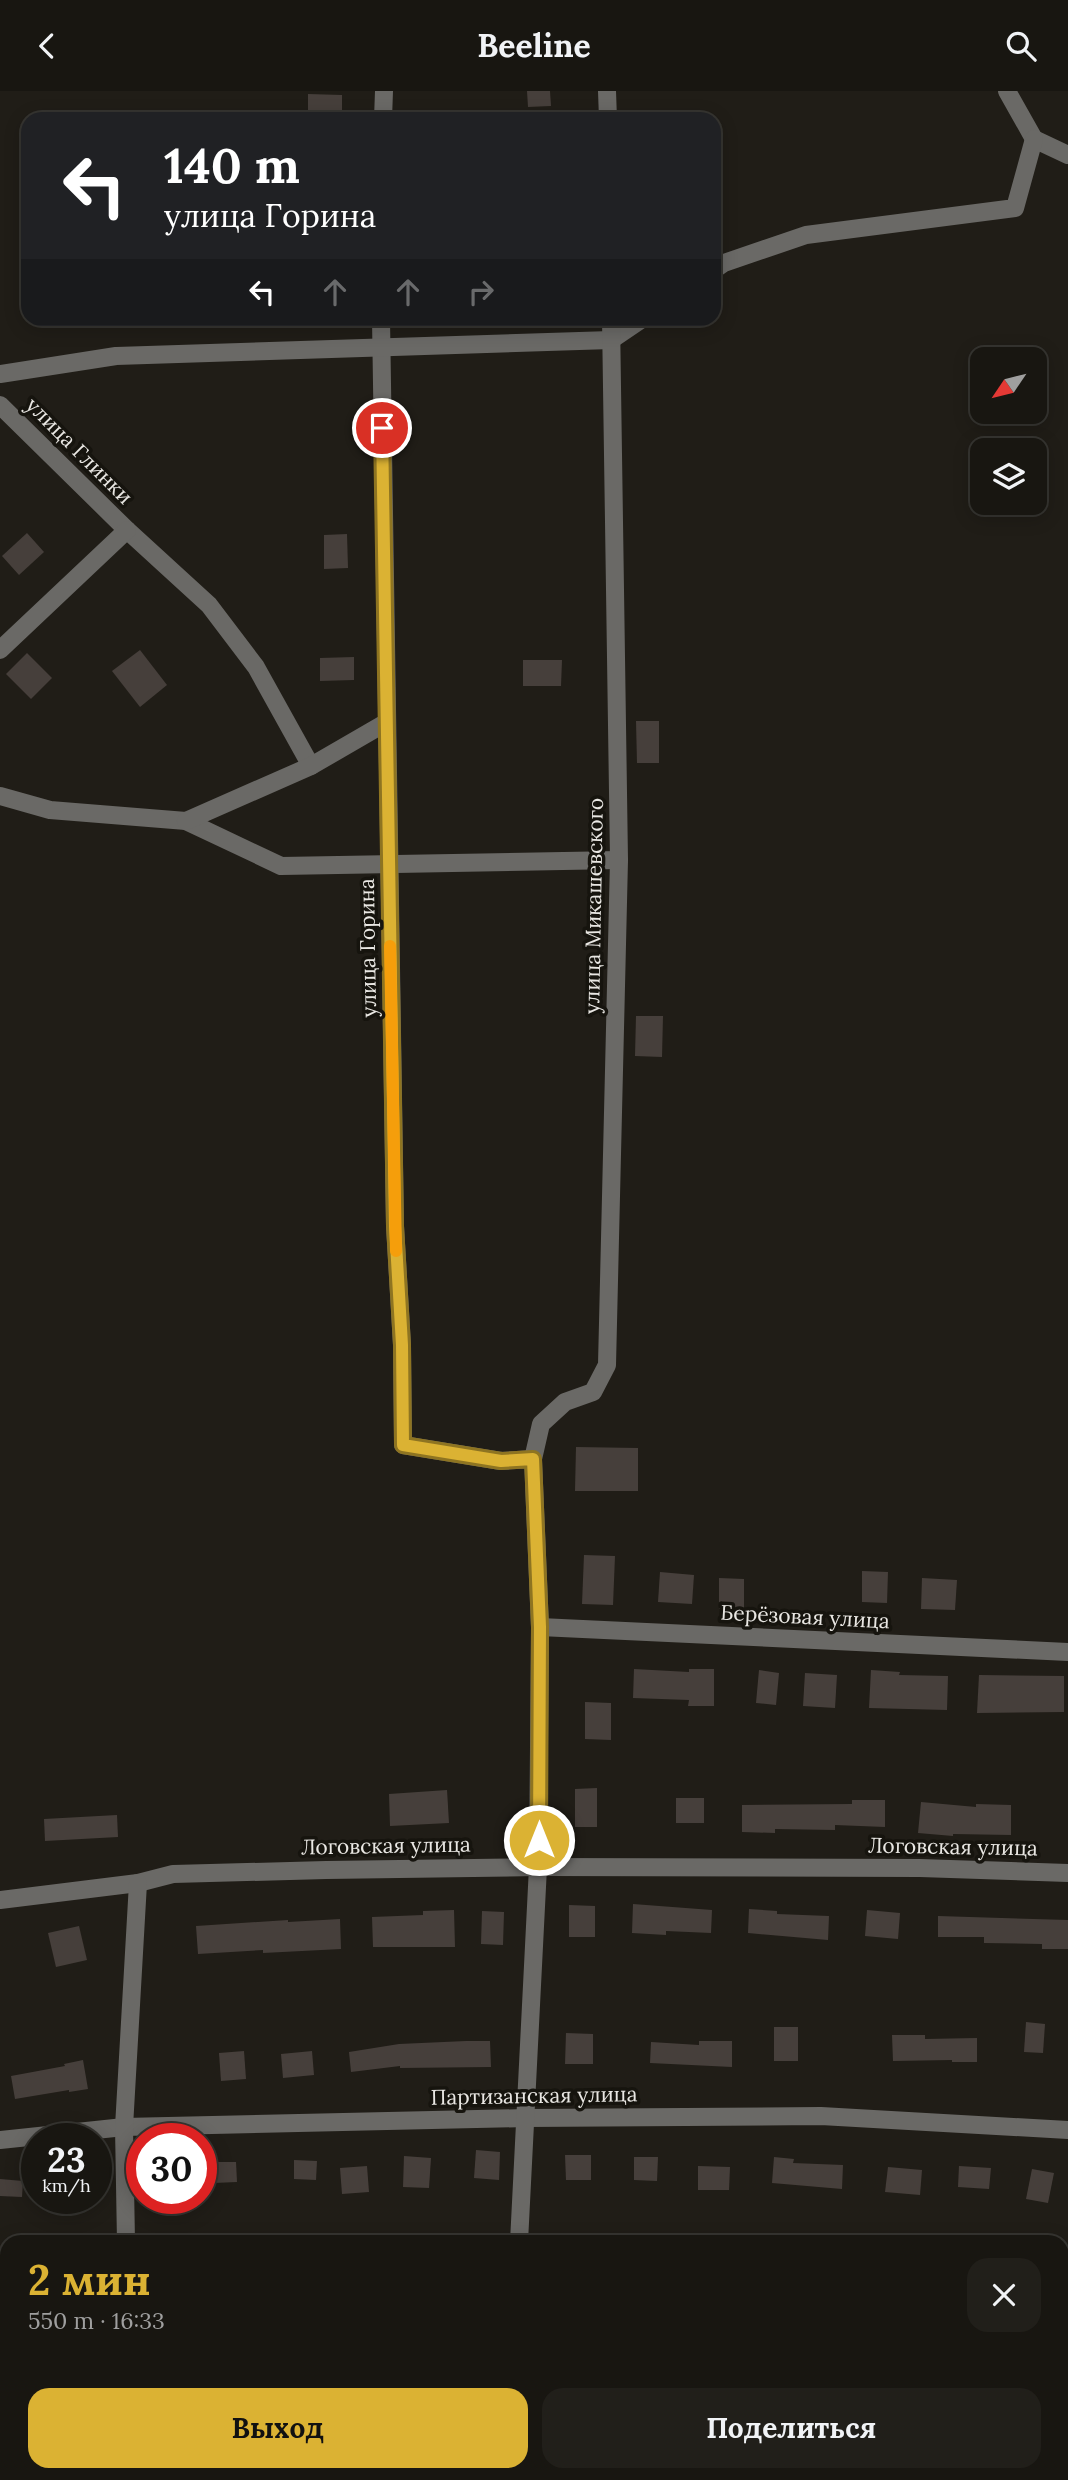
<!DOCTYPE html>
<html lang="ru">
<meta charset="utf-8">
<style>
:root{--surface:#181611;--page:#211f1a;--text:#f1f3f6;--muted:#9f9f9f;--line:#363531;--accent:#dbb233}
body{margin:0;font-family:Lora,serif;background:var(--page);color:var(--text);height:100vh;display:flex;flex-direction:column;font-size:26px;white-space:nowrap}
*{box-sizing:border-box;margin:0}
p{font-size:23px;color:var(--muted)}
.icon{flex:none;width:38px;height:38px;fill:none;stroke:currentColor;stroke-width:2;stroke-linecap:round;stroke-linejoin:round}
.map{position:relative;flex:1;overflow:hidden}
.sheet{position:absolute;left:0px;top:2144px;width:1069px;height:247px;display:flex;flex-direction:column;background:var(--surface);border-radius:21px 21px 0 0;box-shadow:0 4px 18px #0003,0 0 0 2px var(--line)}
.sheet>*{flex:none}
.banner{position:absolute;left:21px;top:21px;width:700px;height:214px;border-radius:21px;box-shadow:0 4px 18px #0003,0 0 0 2px var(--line);background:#202124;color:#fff;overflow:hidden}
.needle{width:46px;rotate:235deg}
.buttons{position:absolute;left:970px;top:256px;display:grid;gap:14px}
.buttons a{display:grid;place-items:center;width:77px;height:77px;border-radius:14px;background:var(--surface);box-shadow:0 4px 18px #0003,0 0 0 2px var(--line);font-size:35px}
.speed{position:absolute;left:21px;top:2032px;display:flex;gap:14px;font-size:35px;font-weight:700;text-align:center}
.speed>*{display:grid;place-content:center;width:91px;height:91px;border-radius:50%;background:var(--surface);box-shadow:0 4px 18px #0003,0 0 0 2px var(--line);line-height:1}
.speed small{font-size:18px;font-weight:400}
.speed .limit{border:10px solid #d22;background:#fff;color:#111}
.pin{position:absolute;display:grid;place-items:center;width:60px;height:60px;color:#fff;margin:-30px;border:4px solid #fff;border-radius:50%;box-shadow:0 2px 7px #0007}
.me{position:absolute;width:77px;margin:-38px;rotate:0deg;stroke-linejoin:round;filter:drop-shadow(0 0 5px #0008)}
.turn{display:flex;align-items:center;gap:24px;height:147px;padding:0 28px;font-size:32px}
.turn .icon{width:91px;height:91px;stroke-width:2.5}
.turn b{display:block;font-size:49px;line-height:60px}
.lanes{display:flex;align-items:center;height:66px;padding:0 28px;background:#0003;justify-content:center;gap:35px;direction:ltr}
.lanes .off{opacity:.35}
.round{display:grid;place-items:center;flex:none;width:74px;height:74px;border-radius:21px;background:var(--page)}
.summary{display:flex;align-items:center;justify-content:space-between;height:119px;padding:0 28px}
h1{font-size:42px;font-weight:700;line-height:52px;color:var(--accent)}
.button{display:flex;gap:14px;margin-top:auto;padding:14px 28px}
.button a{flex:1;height:80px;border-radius:21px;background:var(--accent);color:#111;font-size:28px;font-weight:700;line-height:80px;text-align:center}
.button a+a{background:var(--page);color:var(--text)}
header{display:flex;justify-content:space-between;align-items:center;height:91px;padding:0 28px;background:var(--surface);font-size:32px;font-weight:700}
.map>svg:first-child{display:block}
.building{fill:#463f3b}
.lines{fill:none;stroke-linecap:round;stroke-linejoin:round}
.minor{stroke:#6a6966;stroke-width:18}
.route-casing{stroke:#8e7421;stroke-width:18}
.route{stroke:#dbb233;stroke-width:12}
.slow{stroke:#f59e0b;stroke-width:12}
.labels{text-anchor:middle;stroke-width:7;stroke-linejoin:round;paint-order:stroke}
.street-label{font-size:21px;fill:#e9e7e3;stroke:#16140e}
</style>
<header><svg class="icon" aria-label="back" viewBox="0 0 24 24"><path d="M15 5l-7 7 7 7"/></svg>Beeline<svg class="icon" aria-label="search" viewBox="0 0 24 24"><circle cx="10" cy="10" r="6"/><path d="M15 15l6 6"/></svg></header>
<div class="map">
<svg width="1068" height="2389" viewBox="0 0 1068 2389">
<rect width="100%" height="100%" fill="#201d17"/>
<g class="building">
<path d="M527,0H550L551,15L528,16Z"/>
<path d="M308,3L342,4V27L308,26Z"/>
<path d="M27,442L44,461L19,484L2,465Z"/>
<path d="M347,443L348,477L324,478V444Z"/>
<path d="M140,559L167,594L140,616L112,580Z"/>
<path d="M27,562L52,587L31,608L6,583Z"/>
<path d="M354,566V589L320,590V567Z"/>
<path d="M523,569H562L561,595H523Z"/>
<path d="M636,630H659V672H637Z"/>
<path d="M636,925H663L662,966L635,965Z"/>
<path d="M576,1356L638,1357V1400H575Z"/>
<path d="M584,1464L615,1465L613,1514L582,1513Z"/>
<path d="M862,1480L888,1481L887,1512L862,1511Z"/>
<path d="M660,1481L694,1484L692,1513L658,1511Z"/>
<path d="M719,1487L744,1488V1518H719Z"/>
<path d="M922,1487L957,1489L955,1519L921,1518Z"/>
<path d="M634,1578L689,1581V1578H714V1615H688L689,1609L633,1607Z"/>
<path d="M759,1579L779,1582L776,1614L756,1612Z"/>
<path d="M871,1579L900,1581L899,1584L948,1585L947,1619L869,1617Z"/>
<path d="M805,1582L837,1584L835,1617L803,1615Z"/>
<path d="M979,1584L1064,1585V1621L977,1622Z"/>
<path d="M585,1611L611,1612V1649L585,1648Z"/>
<path d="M597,1697V1736H575V1698Z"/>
<path d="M447,1699L449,1732L390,1735L389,1703Z"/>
<rect x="676" y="1707" width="28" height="25"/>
<path d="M852,1709H885V1736L835,1734V1739L775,1738V1742L742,1741V1714L852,1713Z"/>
<path d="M921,1711L976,1716V1713L1011,1714V1744L953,1743V1745L918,1742Z"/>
<path d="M117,1724L118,1746L45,1750L44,1728Z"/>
<path d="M633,1813L712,1819L711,1842L666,1840V1844L632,1842Z"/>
<path d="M569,1814L595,1815V1846H569Z"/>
<path d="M749,1818L777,1820V1823L829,1825L828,1849L748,1842Z"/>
<path d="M454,1819L455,1856H373L372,1826L423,1824V1820Z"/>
<path d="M867,1819L900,1822L898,1848L865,1845Z"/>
<path d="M482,1820L504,1821L503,1854L481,1853Z"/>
<path d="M938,1825L1068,1829V1858H1042V1853L984,1852V1846H938Z"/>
<path d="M340,1828L341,1858L263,1862V1859L198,1863L196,1835L288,1829V1831Z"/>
<path d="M79,1835L87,1869L56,1876L48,1842Z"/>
<path d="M1026,1931L1045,1933L1043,1962L1024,1961Z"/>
<rect x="774" y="1936" width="24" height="34"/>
<path d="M566,1942L593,1943V1973H565Z"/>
<path d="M892,1944H925V1948L977,1947V1971H952V1969L893,1970Z"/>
<path d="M466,1950H490L491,1976L400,1977V1975L351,1981L349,1961L399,1953Z"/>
<path d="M699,1950H732V1976L650,1972L651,1951L699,1954Z"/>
<path d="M244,1960L246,1988L221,1990L219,1962Z"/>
<path d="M312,1960L314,1984L283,1987L281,1963Z"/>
<path d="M83,1969L88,1998L69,2001V1999L15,2008L11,1985L65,1975L64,1973Z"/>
<path d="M476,2059L500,2061L499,2089L474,2087Z"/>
<path d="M565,2064H591V2089H566Z"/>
<path d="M404,2065L431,2067L429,2097L403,2096Z"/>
<path d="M634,2066H658L657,2090L634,2089Z"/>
<path d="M774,2066L794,2068L793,2072L843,2074L842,2098L772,2092Z"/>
<path d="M294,2069L317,2070L316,2089L294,2088Z"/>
<path d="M214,2071H236L237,2091L214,2092Z"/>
<path d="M367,2075L369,2101L342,2103L340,2077Z"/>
<path d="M698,2075L730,2076L729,2099H698Z"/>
<path d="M959,2075L991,2077L989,2098L958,2096Z"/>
<path d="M888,2076L922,2079L920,2104L885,2101Z"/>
<path d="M1032,2078L1054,2082L1048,2112L1026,2108Z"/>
<path d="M0,2088L23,2090L22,2106L0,2105Z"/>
</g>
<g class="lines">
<g class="minor">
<path d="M607,0L608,28"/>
<path d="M1007,0L1034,48"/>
<path d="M383,28L384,0"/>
<path d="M1034,48L1068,64"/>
<path d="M714,179L724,172L806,144L1015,117L1034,48"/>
<path d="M381,228L395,1135L402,1254L403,1354L501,1370L533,1368"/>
<path d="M0,283L116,265L611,249L642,228"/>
<path d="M0,314L127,439L209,514L256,576L311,675"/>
<path d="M0,559L127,439"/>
<path d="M0,705L50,719L186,730L281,775L619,769"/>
<path d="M186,730L311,675L387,631"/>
<path d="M540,1536L1068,1561"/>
<path d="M0,1809L138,1792L173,1783L326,1779L538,1776L920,1777L1068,1782"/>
<path d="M0,2049L124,2036L526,2027L821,2025L1068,2039"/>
<path d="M126,2151L124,2036L138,1792"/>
<path d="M519,2151L538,1776L540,1536L533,1368L541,1333L565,1311L593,1301L607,1274L619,769L611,228"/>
<path d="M0,2192H7"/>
<path d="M1062,2223L1068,2224"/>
<path d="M90,2389L91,2384"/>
<path d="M497,2389L498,2384"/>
</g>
</g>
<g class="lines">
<defs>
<path id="route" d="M382,337L395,1135L402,1254L403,1354L501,1370L533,1368L540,1536L539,1749"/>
</defs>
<use href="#route" class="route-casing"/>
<use href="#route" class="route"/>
<path class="slow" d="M390,855L396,1160"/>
</g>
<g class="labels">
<g class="street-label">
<text transform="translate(79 360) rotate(45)" y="7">улица Глинки</text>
<text transform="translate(594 815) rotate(-89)" y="7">улица Микашевского</text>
<text transform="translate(368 857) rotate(-91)" y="7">улица Горина</text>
<text transform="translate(805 1526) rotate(3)" y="7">Берёзовая улица</text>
<text transform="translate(386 1755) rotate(-1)" y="7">Логовская улица</text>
<text transform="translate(953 1756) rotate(1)" y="7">Логовская улица</text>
<text transform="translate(534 2005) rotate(-1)" y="7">Партизанская улица</text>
</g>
</g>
</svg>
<div class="buttons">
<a><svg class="needle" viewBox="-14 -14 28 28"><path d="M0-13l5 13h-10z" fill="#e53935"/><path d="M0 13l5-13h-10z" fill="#9f9f9f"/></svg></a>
<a><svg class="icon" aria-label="layers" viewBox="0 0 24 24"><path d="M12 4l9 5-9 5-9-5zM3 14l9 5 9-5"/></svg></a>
</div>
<div class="speed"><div>23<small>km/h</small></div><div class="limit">30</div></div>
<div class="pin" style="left:382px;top:337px;background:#d93025"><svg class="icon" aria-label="arrive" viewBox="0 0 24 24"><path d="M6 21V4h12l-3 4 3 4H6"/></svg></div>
<svg class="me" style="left:539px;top:1749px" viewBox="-20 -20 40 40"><circle r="17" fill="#dbb233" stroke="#fff" stroke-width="3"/><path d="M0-11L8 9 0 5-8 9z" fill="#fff"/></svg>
<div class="banner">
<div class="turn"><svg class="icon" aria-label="left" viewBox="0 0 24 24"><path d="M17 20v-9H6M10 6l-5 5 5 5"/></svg><div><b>140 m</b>улица Горина</div></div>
<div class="lanes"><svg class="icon" aria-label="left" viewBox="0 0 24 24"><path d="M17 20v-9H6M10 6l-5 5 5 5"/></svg><svg class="icon off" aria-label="ahead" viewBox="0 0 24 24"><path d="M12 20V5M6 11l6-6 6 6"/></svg><svg class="icon off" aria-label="ahead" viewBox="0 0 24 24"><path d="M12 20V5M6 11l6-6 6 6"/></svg><svg class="icon off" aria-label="right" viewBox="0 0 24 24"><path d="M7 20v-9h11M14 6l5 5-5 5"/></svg></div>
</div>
<section class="sheet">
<div class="summary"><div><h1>2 мин</h1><p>550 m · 16:33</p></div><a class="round"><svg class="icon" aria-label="close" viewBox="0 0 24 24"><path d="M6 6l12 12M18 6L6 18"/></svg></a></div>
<div class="button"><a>Выход</a><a>Поделиться</a></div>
</section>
</div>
